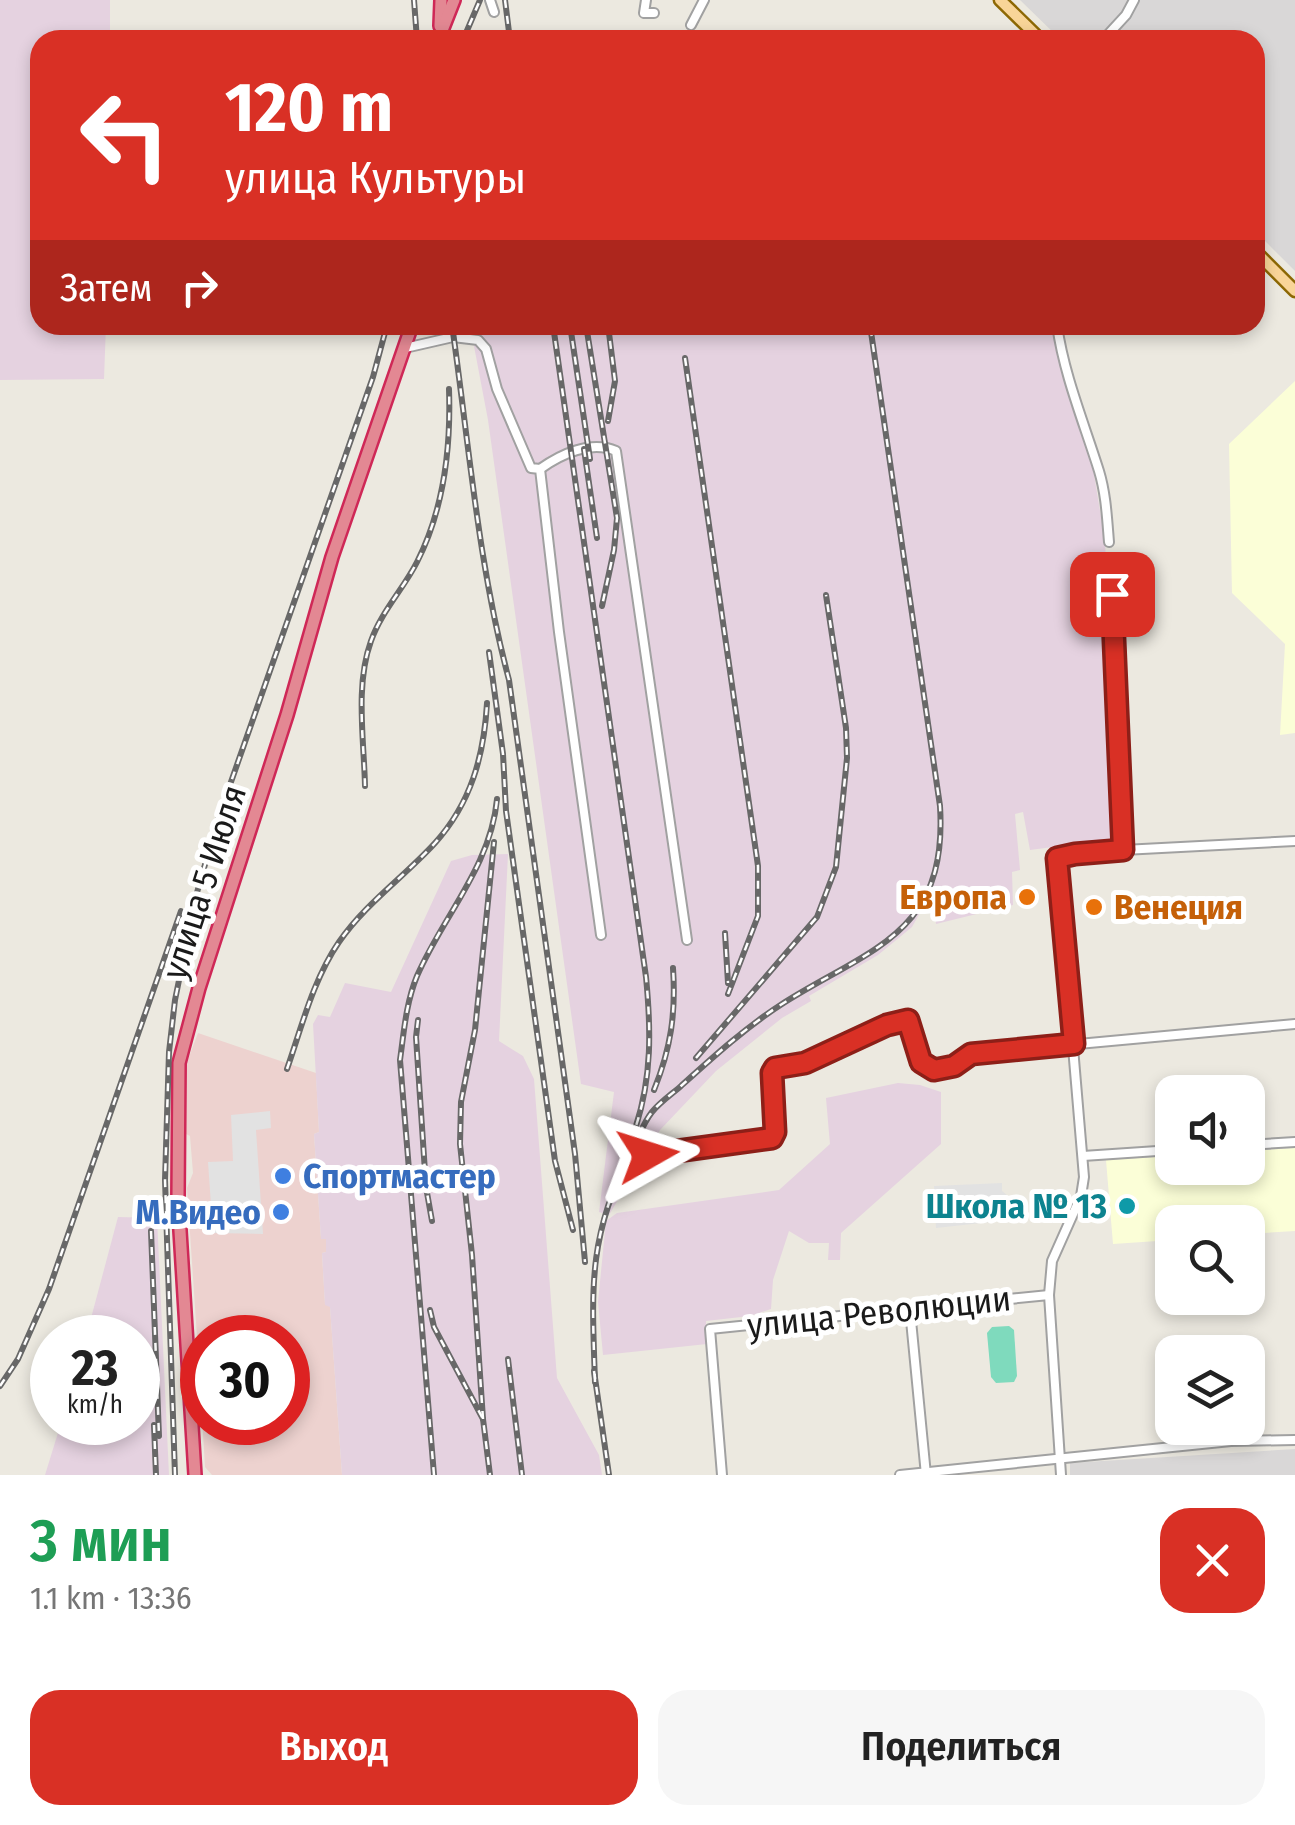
<!DOCTYPE html>
<html lang="ru">
<meta charset="utf-8">
<style>
:root{--surface:#fff;--page:#f6f6f6;--text:#222;--muted:#767676;--accent:#d93025}
body{margin:0;font-family:"Fira Sans Condensed",sans-serif;background:var(--page);color:var(--text);height:100vh;display:flex;flex-direction:column;font-size:38px;white-space:nowrap}
*{box-sizing:border-box;margin:0}
p{font-size:32px;color:var(--muted)}
.icon{flex:none;width:55px;height:55px;fill:none;stroke:currentColor;stroke-width:2;stroke-linecap:round;stroke-linejoin:round}
.map{position:relative;height:1475px;overflow:hidden}
.sheet{display:flex;flex-direction:column;background:var(--surface);flex:1}
.sheet>*{flex:none}
.guide{position:absolute;left:30px;top:30px;width:1235px;height:305px;border-radius:30px;box-shadow:0 5px 15px #0003;background:#d93025;color:#fff;overflow:hidden}
.buttons{position:absolute;left:1155px;top:1075px;display:grid;gap:20px}
.buttons a{display:grid;place-items:center;width:110px;height:110px;border-radius:20px;background:var(--surface);box-shadow:0 5px 15px #0003;font-size:50px}
.speed{position:absolute;left:30px;top:1315px;display:flex;gap:20px;font-size:50px;font-weight:700;text-align:center}
.speed>*{display:grid;place-content:center;width:130px;height:130px;border-radius:50%;background:var(--surface);box-shadow:0 5px 15px #0003;line-height:1}
.speed small{font-size:25px;font-weight:400}
.speed .limit{border:15px solid #d22;background:#fff;color:#111}
.pin{position:absolute;display:grid;place-items:center;width:85px;height:85px;color:#fff;margin:-42px;border-radius:20px;box-shadow:0 5px 15px #0006}
.me{position:absolute;width:110px;margin:-55px;rotate:84deg;stroke-linejoin:round;filter:drop-shadow(0 0 8px #0008)}
.turn{display:flex;align-items:center;gap:35px;height:210px;padding:0 30px;font-size:45px}
.turn .icon{width:130px;height:130px;stroke-width:2.5}
.turn b{display:block;font-size:70px;line-height:85px}
.then{display:flex;align-items:center;height:95px;padding:0 30px;background:#0003;gap:20px;font-size:38px}
.round{display:grid;place-items:center;flex:none;width:105px;height:105px;border-radius:30px;background:var(--page)}
.overview{display:flex;align-items:center;justify-content:space-between;height:170px;padding:0 30px}
h1{font-size:60px;font-weight:600;line-height:75px;color:#1e9e55}
.primary-button{display:flex;gap:20px;margin-top:auto;padding:20px 30px}
.primary-button a{flex:1;height:115px;border-radius:30px;background:var(--accent);color:#fff;font-size:40px;font-weight:600;line-height:115px;text-align:center}
.primary-button a+a{background:var(--page);color:var(--text)}
.map>svg:first-child{display:block}
.residential{fill:#d9d7d7}
.commercial{fill:#edd2cf}
.industrial{fill:#e5d2e0}
.education{fill:#fbfed7}
.pitch{fill:#7fdabd}
.parking{fill:#e2e2e2}
.lines{fill:none;stroke-linecap:round;stroke-linejoin:round}
.minor-casing{stroke:#a1a1a1;stroke-width:12}
.major-casing{stroke:#8d6804;stroke-width:15}
.highway-casing{stroke:#cf2857;stroke-width:16}
.minor{stroke:#fff;stroke-width:8}
.major{stroke:#f9d598;stroke-width:10}
.highway{stroke:#e38893;stroke-width:11}
.rail-casing{stroke:#686868;stroke-width:6}
.rail{stroke:#fff;stroke-width:2.5;stroke-dasharray:8;stroke-linecap:butt}
.route-casing{stroke:#8d1f18;stroke-width:25}
.route{stroke:#d93025;stroke-width:18}
.food-dot{fill:#e8710a;stroke:#fff;stroke-width:4}
.shop-dot{fill:#3f7fe0;stroke:#fff;stroke-width:4}
.culture-dot{fill:#0f9aa8;stroke:#fff;stroke-width:4}
.labels{text-anchor:middle;stroke-width:10;stroke-linejoin:round;paint-order:stroke}
.street-label{font-size:35px;fill:#1a1a1a;stroke:#fff}
.food-label{font-size:35px;font-weight:bold;fill:#c56008;stroke:#fff;text-anchor:end}
.shop-label{font-size:35px;font-weight:bold;fill:#366cbe;stroke:#fff;text-anchor:start}
.culture-label{font-size:35px;font-weight:bold;fill:#0d838f;stroke:#fff;text-anchor:end}
</style>
<div class="map">
<svg width="1295" height="1475" viewBox="0 0 1295 1475">
<rect width="100%" height="100%" fill="#ece9e0"/>
<g class="residential">
<path d="M1020,0H1295V271L1255,231V40H1061Z"/>
<path d="M1295,1449V1475H1070V1463Z"/>
</g>
<path class="commercial" d="M198,1033L316,1073L319,1132L314,1134L321,1238L326,1239V1252L322,1253L325,1304L330,1306L342,1475H212L205,1467L198,1350L202,1347V1422H288V1338L197,1337L187,1188L193,1173L190,1136L184,1133V1070Z"/>
<g class="industrial">
<path d="M0,0H110V40H40V325H106L104,379L0,380Z"/>
<path d="M470,325H1054L1063,376L1093,468L1105,541L1111,672L1128,837L1030,850L1023,812L1015,814L1020,870L1012,872L1013,905L936,924L934,905L926,902L912,927L878,955L809,996L811,1001L782,1018L716,1071L660,1130L609,1215L599,1212L614,1092L581,1084L488,420Z"/>
<path d="M508,854L499,1041L523,1056L534,1079L557,1378L599,1455L602,1475H342L330,1307L325,1305L322,1253L326,1252V1239H321L314,1134L319,1132L313,1024L318,1015L330,1017L345,983L391,992L451,861L472,855Z"/>
<path d="M898,1083L920,1085L941,1092V1144L841,1233L840,1260H828L829,1243H809L789,1231L773,1280L771,1309L750,1316L706,1321L707,1344L603,1355L598,1302L606,1221L617,1213L779,1190L830,1144L826,1098Z"/>
<path d="M118,1217L157,1218L169,1475H45L61,1423L138,1422V1338L86,1337Z"/>
</g>
<g class="education">
<path d="M1295,381V733L1280,735L1285,644L1232,593L1229,444Z"/>
<path d="M1295,1148V1231L1248,1234V1222H1172V1240L1113,1244L1106,1160L1172,1156V1168H1248V1151Z"/>
</g>
<path class="pitch" d="M1009,1326L1014,1330L1017,1376L1014,1382L996,1383L991,1377L987,1333L992,1327Z"/>
<g class="parking">
<path d="M270,1111L271,1128L256,1130L263,1234L213,1233L208,1162L233,1161L231,1115Z"/>
<path d="M1002,1183V1191L1008,1196V1220L936,1228L934,1186Z"/>
</g>
<g class="lines">
<defs>
<g id="minor">
<path d="M490,0L494,12"/>
<path d="M646,0L644,13H654"/>
<path d="M691,25L704,0"/>
<path d="M1103,40L1126,15L1134,0"/>
<path d="M1057,325C1064,375 1084,423 1099,471C1106,494 1107,518 1109,542"/>
<path d="M405,348L453,337L478,340L486,349L497,389L531,468L540,469L559,632L601,935"/>
<path d="M540,469C561,454 591,440 616,451L687,940"/>
<path d="M1111,594L1123,850"/>
<path d="M1248,1145L1295,1142"/>
<path d="M648,1155L772,1139L775,1132L772,1073L775,1068L805,1063L887,1025L908,1020L921,1062L934,1070L954,1066L971,1054L1295,1024"/>
<path d="M1083,1156L1172,1150"/>
<path d="M910,1310L926,1475"/>
<path d="M722,1475L710,1329L1049,1295"/>
<path d="M900,1475L1231,1441L1295,1440"/>
<path d="M1061,1475L1049,1295L1052,1261L1081,1196L1084,1177L1057,859L1075,854L1123,850L1295,841"/>
</g>
<g id="major">
<path d="M1000,0L1041,40"/>
<path d="M1255,251L1295,291"/>
</g>
<g id="highway">
<path d="M440,26L441,0"/>
<path d="M439,38L454,0"/>
<path d="M195,1475L178,1198L179,1063L199,988L287,715L332,557L412,325"/>
</g>
</defs>
<use href="#minor" class="minor-casing"/>
<use href="#major" class="major-casing"/>
<use href="#highway" class="highway-casing"/>
<use href="#minor" class="minor"/>
<use href="#major" class="major"/>
<use href="#highway" class="highway"/>
<defs>
<g id="rail">
<path d="M414,0L417,40"/>
<path d="M505,0L510,40"/>
<path d="M463,40L480,0"/>
<path d="M452,325C469,444 478,564 509,680L575,1154L585,1262"/>
<path d="M553,325L646,977C651,1029 652,1076 636,1126"/>
<path d="M570,325L590,459"/>
<path d="M586,325L617,518L614,550L602,606"/>
<path d="M608,325L615,381L608,421"/>
<path d="M685,358L758,866V916L728,994"/>
<path d="M584,449L597,538"/>
<path d="M489,652L503,754L506,811L555,1161L573,1230"/>
<path d="M365,786C364,740 355,685 371,641C381,612 404,588 417,562C444,509 451,447 449,389"/>
<path d="M725,933L728,983"/>
<path d="M418,1020L416,1037L426,1187L432,1221"/>
<path d="M696,1058L817,917L836,867L847,758L846,728L826,595"/>
<path d="M287,1069C302,1026 313,980 339,942C366,903 403,878 435,843C471,803 484,756 487,703"/>
<path d="M654,1090C671,1048 676,1013 673,968"/>
<path d="M151,1231L159,1436"/>
<path d="M430,1310L434,1327L483,1419L490,1475"/>
<path d="M508,1359L522,1475"/>
<path d="M594,1371L609,1475"/>
<path d="M595,1382C592,1291 587,1237 631,1152C638,1139 643,1123 652,1112C660,1102 672,1094 681,1086C712,1058 746,1027 782,1004C870,948 948,935 940,806L870,325"/>
<path d="M0,1386L18,1359L49,1289L181,911"/>
<path d="M483,1419L472,1255L460,1144L461,1102L475,1030L494,842"/>
<path d="M154,1425L156,1475"/>
<path d="M175,1475L165,1180L169,1052L175,1000L196,896L218,819L373,377L387,325"/>
<path d="M434,1475L400,1060C404,1031 406,1003 417,976C443,916 491,866 497,799"/>
</g>
</defs>
<use href="#rail" class="rail-casing"/>
<use href="#rail" class="rail"/>
</g>
<g class="lines">
<defs>
<path id="route" d="M648,1155L772,1138L775,1132L772,1073L775,1068L805,1063L887,1025L908,1020L921,1062L934,1070L954,1066L971,1054L1074,1044L1057,858L1075,854L1123,850L1112,594"/>
</defs>
<use href="#route" class="route-casing"/>
<use href="#route" class="route"/>
</g>
<g class="food-dot">
<circle cx="1027" cy="897" r="10"/>
<circle cx="1094" cy="907" r="10"/>
</g>
<g class="shop-dot">
<circle cx="283" cy="1176" r="10"/>
<circle cx="281" cy="1212" r="10"/>
</g>
<circle class="culture-dot" cx="1127" cy="1206" r="10"/>
<g class="labels">
<g class="street-label">
<text transform="translate(204 882) rotate(-72)" y="12">улица 5 Июля</text>
<text transform="translate(879 1312) rotate(-6)" y="12">улица Революции</text>
</g>
<g class="food-label">
<text x="1007" y="909">Европа</text>
<text x="1114" y="919" text-anchor="start">Венеция</text>
</g>
<g class="shop-label">
<text x="303" y="1188">Спортмастер</text>
<text x="261" y="1224" text-anchor="end">М.Видео</text>
</g>
<g class="culture-label">
<text x="1107" y="1218">Школа № 13</text>
</g>
</g>
</svg>
<div class="buttons">
<a><svg class="icon" aria-label="sound" viewBox="0 0 24 24"><path d="M4 9h4l5-4v14l-5-4H4zM17 9q2 3 0 6"/></svg></a>
<a><svg class="icon" aria-label="search" viewBox="0 0 24 24"><circle cx="10" cy="10" r="6"/><path d="M15 15l6 6"/></svg></a>
<a><svg class="icon" aria-label="layers" viewBox="0 0 24 24"><path d="M12 4l9 5-9 5-9-5zM3 14l9 5 9-5"/></svg></a>
</div>
<div class="speed"><div>23<small>km/h</small></div><div class="limit">30</div></div>
<div class="pin" style="left:1112px;top:594px;background:#d93025"><svg class="icon" aria-label="arrive" viewBox="0 0 24 24"><path d="M6 21V4h12l-3 4 3 4H6"/></svg></div>
<svg class="me" style="left:648px;top:1155px" viewBox="-20 -20 40 40"><path d="M0-17L14 15 0 8-14 15z" fill="#d93025" stroke="#fff" stroke-width="4"/></svg>
<div class="guide">
<div class="turn"><svg class="icon" aria-label="left" viewBox="0 0 24 24"><path d="M17 20v-9H6M10 6l-5 5 5 5"/></svg><div><b>120 m</b>улица Культуры</div></div>
<div class="then">Затем<svg class="icon" aria-label="right" viewBox="0 0 24 24"><path d="M7 20v-9h11M14 6l5 5-5 5"/></svg></div>
</div>
</div>
<section class="sheet">
<div class="overview"><div><h1>3 мин</h1><p>1.1 km · 13:36</p></div><a class="round" style="background:#d93025;color:#fff"><svg class="icon" aria-label="close" viewBox="0 0 24 24"><path d="M6 6l12 12M18 6L6 18"/></svg></a></div>
<div class="primary-button"><a>Выход</a><a>Поделиться</a></div>
</section>
